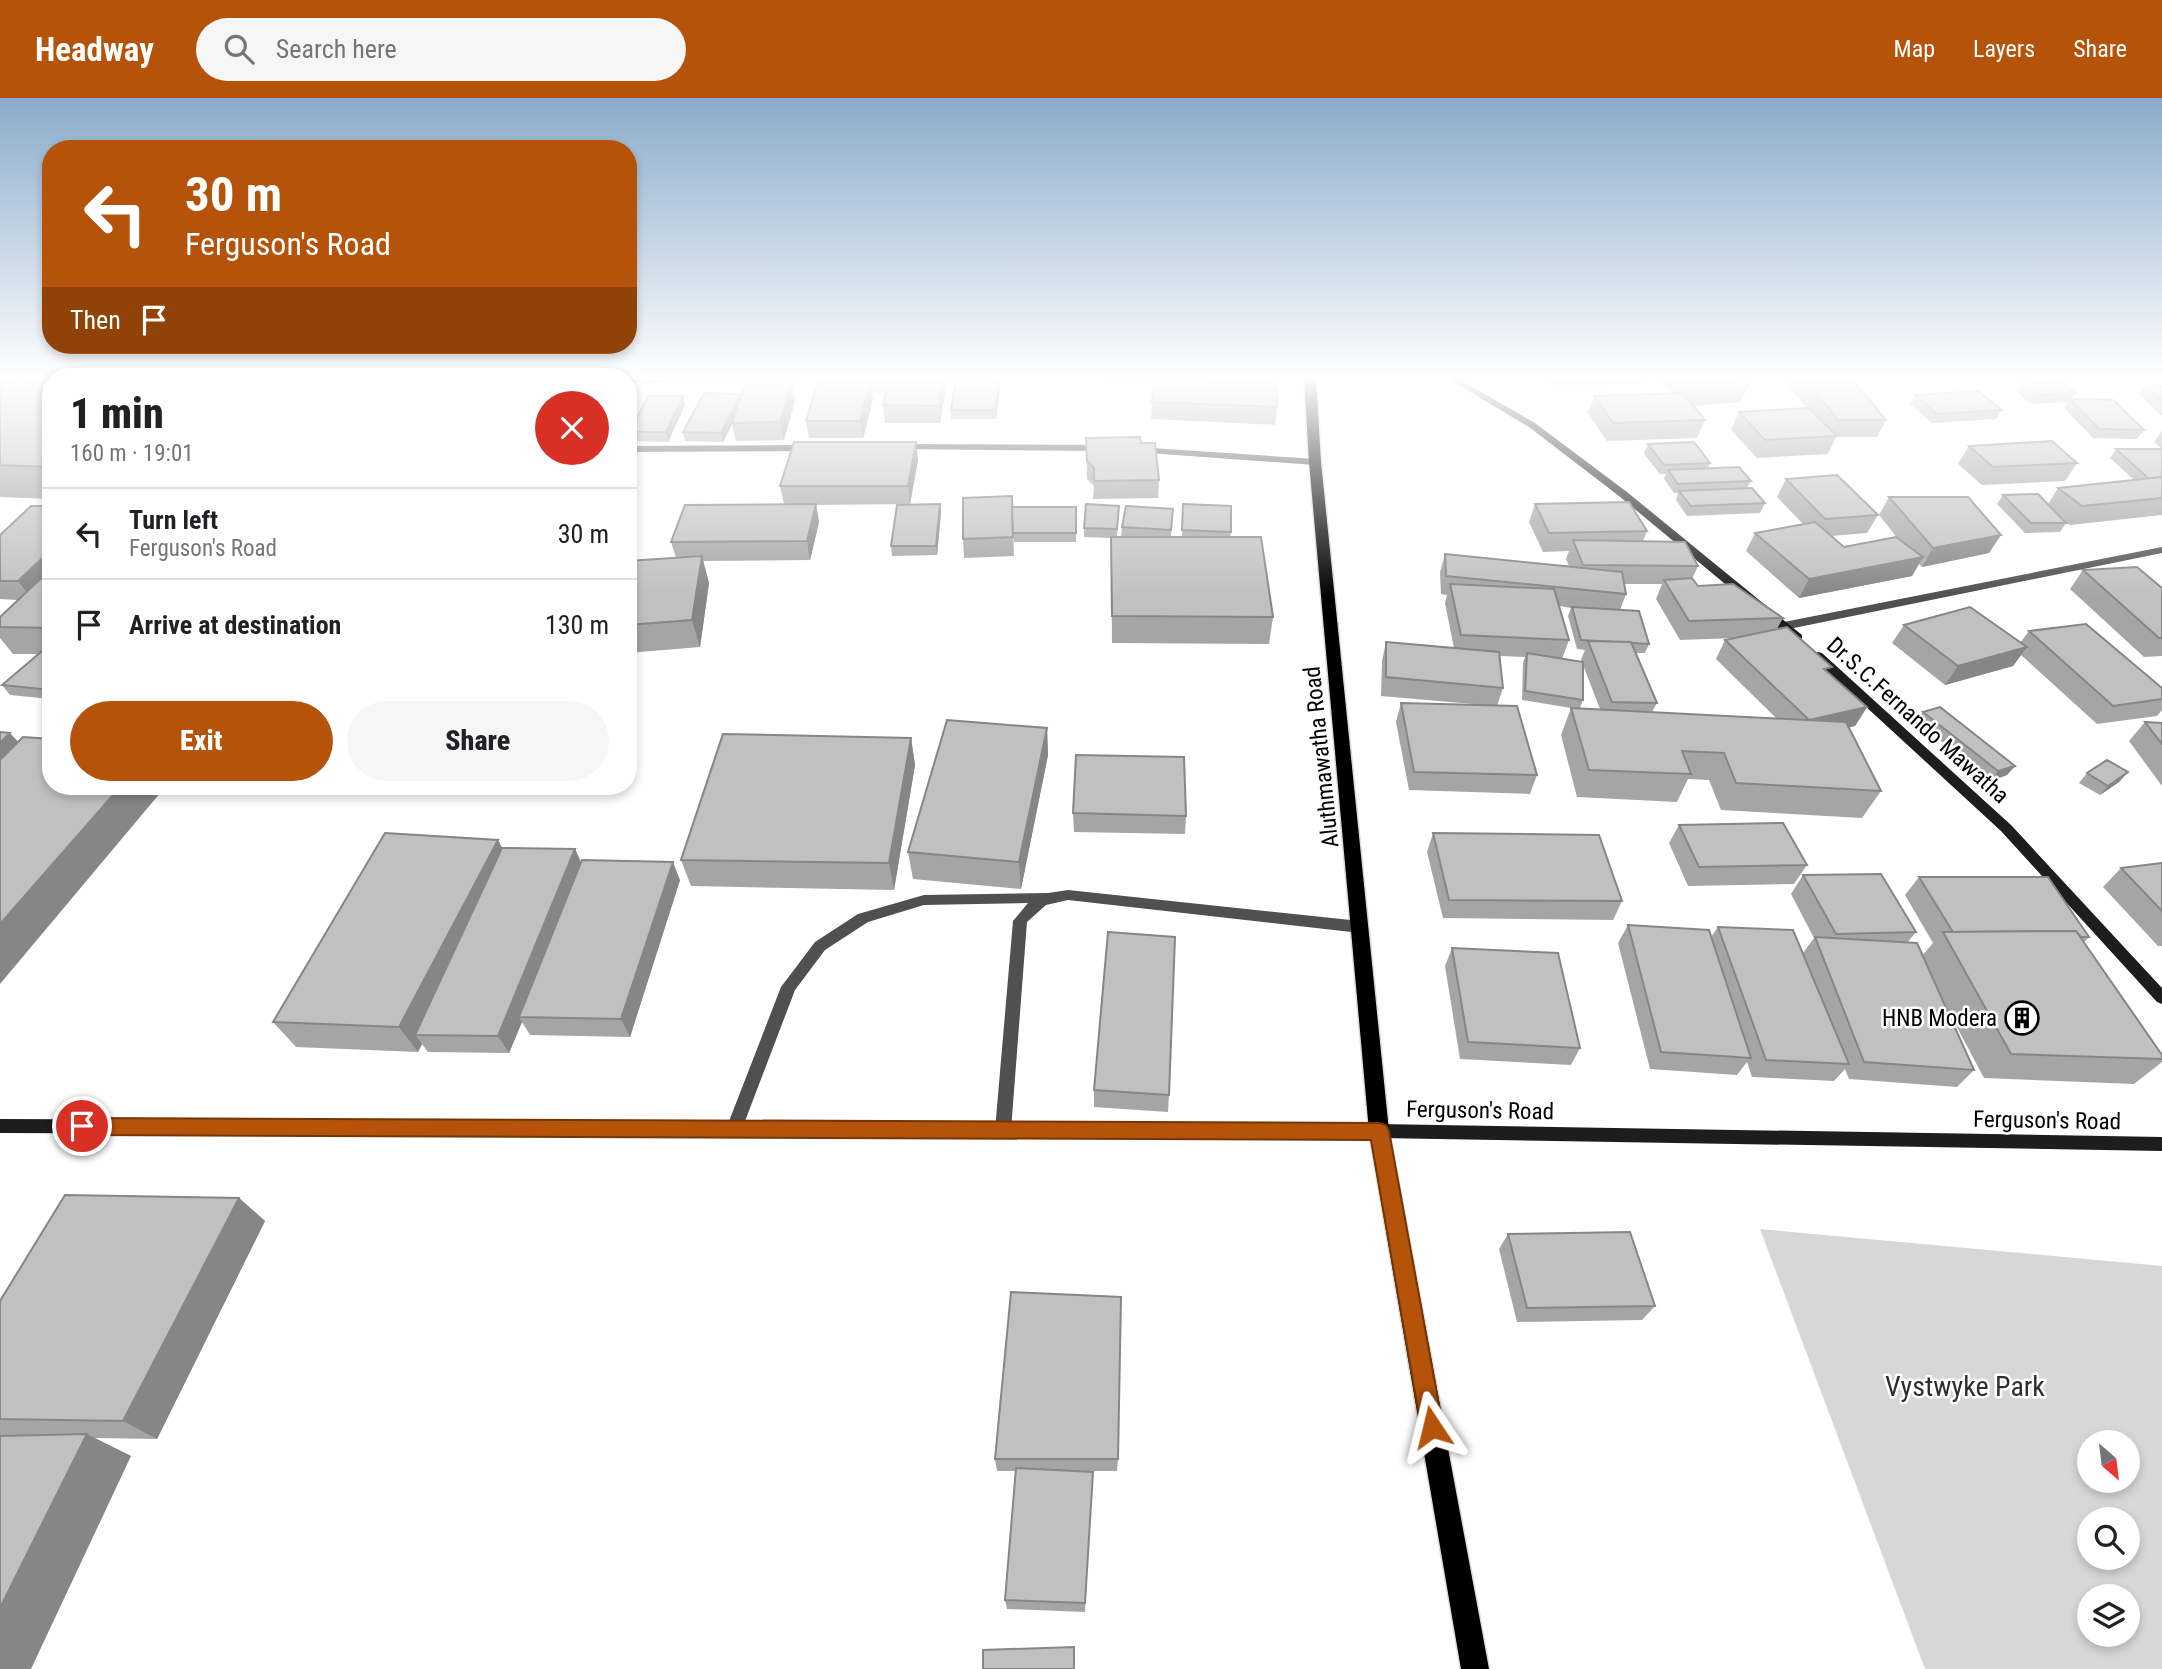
<!DOCTYPE html>
<meta charset="utf-8">
<style>
:root{--surface:#fff;--page:#f6f6f6;--text:#202124;--muted:#757577;--line:#e0e0e0;--accent:#b45309}
body{margin:0;font-family:"Roboto Condensed",sans-serif;background:var(--page);color:var(--text);height:100vh;display:flex;flex-direction:column;font-size:26px;white-space:nowrap}
*{box-sizing:border-box;margin:0}
p{font-size:23px;color:var(--muted)}
.icon{flex:none;width:38px;height:38px;fill:none;stroke:currentColor;stroke-width:2;stroke-linecap:round;stroke-linejoin:round}
.map{position:relative;flex:1;overflow:hidden}
.sheet{position:absolute;left:42px;top:270px;width:595px;height:427px;display:flex;flex-direction:column;background:var(--surface);border-radius:28px;box-shadow:0 4px 10px #0003}
.sheet>*{flex:none}
.guide{position:absolute;left:42px;top:42px;width:595px;height:214px;border-radius:28px;box-shadow:0 4px 10px #0003;background:#b45309;color:#fff;overflow:hidden}
.needle{width:46px;rotate:152deg}
.fabs{position:absolute;left:2077px;top:1332px;display:grid;gap:14px}
.fabs a{display:grid;place-items:center;width:63px;height:63px;border-radius:50%;background:var(--surface);box-shadow:0 4px 10px #0003;font-size:35px}
.pin{position:absolute;display:grid;place-items:center;width:60px;height:60px;color:#fff;margin:-30px;border:4px solid #fff;border-radius:50%;box-shadow:0 2px 7px #0007}
.me{position:absolute;width:77px;margin:-38px;rotate:350deg;stroke-linejoin:round;filter:drop-shadow(0 0 5px #0008)}
.turn{display:flex;align-items:center;gap:24px;height:147px;padding:0 28px;font-size:32px}
.turn .icon{width:91px;height:91px;stroke-width:2.5}
.turn b{display:block;font-size:49px;line-height:60px}
.then{display:flex;align-items:center;height:66px;padding:0 28px;background:#0003;gap:14px;font-size:26px}
.round{display:grid;place-items:center;flex:none;width:74px;height:74px;border-radius:37px;background:var(--page)}
.headline{display:flex;align-items:center;justify-content:space-between;height:119px;padding:0 28px}
h1{font-size:42px;font-weight:800;line-height:52px}
.cta{display:flex;gap:14px;margin-top:auto;padding:14px 28px}
.cta a{flex:1;height:80px;border-radius:42px;background:var(--accent);color:#fff;font-size:28px;font-weight:800;line-height:80px;text-align:center}
.cta a+a{background:var(--page);color:var(--text)}
ul{padding:0;list-style:none}
li{display:flex;align-items:center;gap:21px;height:91px;padding:0 28px;border-top:2px solid var(--line)}
li div{flex:1}
li b{display:block;font-size:26px}
li em{font-style:normal}
header{display:flex;align-items:center;gap:42px;box-sizing:border-box;height:98px;padding:0 35px;background:var(--accent);color:#fff}
header strong{font-size:33px}
nav{display:flex;gap:38px;margin-inline-start:auto;font-size:24px}
.search{width:490px;height:63px;background:var(--page);display:flex;align-items:center;gap:18px;box-sizing:border-box;padding:0 24px;border-radius:38px;color:var(--muted);font-size:26px}
.map>svg:first-child{display:block}
.green{fill:#d7d7d7;fill-rule:evenodd}
.lines{fill:none;stroke-linecap:round;stroke-linejoin:round}
.primary-casing{stroke:#dbdbdb;stroke-width:3}
.lane{fill:#505050;fill-rule:evenodd}
.street{fill:#505050;fill-rule:evenodd}
.secondary{fill:#1d1d1d;fill-rule:evenodd}
.primary{fill:#000;fill-rule:evenodd}
.wall{fill:#a5a5a5;fill-rule:evenodd}
.shaded-wall{fill:#868686}
.building{fill:#c0c0c0;stroke:#868686;stroke-width:2}
.route{fill:#b45309;stroke:#753606;stroke-width:2}
.labels{text-anchor:middle;stroke-width:5;stroke-linejoin:round;paint-order:stroke}
.street-label{font-size:23px;fill:#000;stroke:#fff}
.poi-label{font-size:23px;fill:#000;stroke:#fff;text-anchor:end}
.near-park-label{font-size:28px;fill:#2e2e2e;stroke:#fff}
</style>
<header>
<strong>Headway</strong>
<div class="search"><svg class="icon" aria-label="search" viewBox="0 0 24 24"><circle cx="10" cy="10" r="6"/><path d="M15 15l6 6"/></svg>Search here</div>
<nav><a>Map</a><a>Layers</a><a>Share</a></nav>
</header>
<div class="map">
<svg width="2162" height="1571" viewBox="0 0 2162 1571">
<rect width="100%" height="100%" fill="#fff"/>
<path class="green" d="M1760,1131L2162,1168V1571H1925ZM2090,1344H2128V1382H2090ZM2090,1421H2128V1460H2090ZM2090,1498H2128V1536H2090Z"/>
<g class="lines">
<defs>
<path id="primary" d="M1304,280H1316L1321,364L1389,1033L1489,1571H1461L1369,1033L1309,364Z"/>
</defs>
<use href="#primary" class="primary-casing"/>
<path class="lane" d="M1068,792L1360,823L1365,825L1367,829L1365,833L1360,835L1068,802L1046,807L1027,824L1011,1032L1009,1037L1003,1039L997,1037L995,1032L1013,823L1028,805L924,807L868,824L825,852L795,892L742,1031L740,1036L734,1038L728,1036L726,1031L781,889L815,844L858,816L924,797L1048,795Z"/>
<g class="street">
<path d="M628,280H798L794,283L628,285Z"/>
<path d="M899,346L1103,347L1108,350L1103,353L896,351V347Z"/>
<path d="M628,348L809,347L814,350L809,353L628,354Z"/>
<path d="M1137,349L1315,361L1320,364L1315,367L1134,354L1132,352Z"/>
<path d="M2162,449V455L1784,532L1778,528L1784,524Z"/>
</g>
<g class="secondary">
<path d="M1447,280H1457L1535,325L1627,394L1802,537V543H1794L1619,398L1529,329Z"/>
<path d="M1818,554L1822,555L2011,727L2162,890V906L2157,904L2001,733L1814,561L1812,558Z"/>
<path d="M0,1021L1379,1026L2162,1039V1053L1379,1040L0,1035Z"/>
</g>
<use href="#primary" class="primary"/>
</g>
<g class="wall">
<path d="M0,280H51V401L0,399Z"/>
<path d="M832,280H945L946,290L940,325H885L883,307L886,295H872L873,301L863,340H809L806,323L833,283Z"/>
<path d="M1065,280H1114V282Z"/>
<path d="M1116,280H1248L1247,283L1277,309L1275,327L1151,321L1154,283L1116,282Z"/>
<path d="M1546,280H1648L1646,286L1550,287Z"/>
<path d="M1659,280H1742L1749,287L1741,304L1693,308L1705,322L1697,340L1607,343L1588,315L1594,298L1673,295Z"/>
<path d="M1791,280H1805L1886,322L1877,339H1836L1828,356L1757,360L1731,332L1739,314L1807,311L1788,286Z"/>
<path d="M2023,286L2076,295L2072,301L2144,332L2137,341L2093,340L2064,310L2068,304L2031,306L2018,295Z"/>
<path d="M2145,287L2162,288V318L2139,296Z"/>
<path d="M1000,290L996,321H951V312Z"/>
<path d="M741,296V298L795,303L784,342L736,343L732,326L723,344L685,343L683,334Z"/>
<path d="M1915,297L2002,312L1996,321L1932,325L1910,306Z"/>
<path d="M683,298L685,307L668,344L632,343L630,334Z"/>
<path d="M2162,333V351L2154,344Z"/>
<path d="M1086,340L1141,345L1159,382L1158,400L1093,401L1094,388L1087,381Z"/>
<path d="M1648,346L1710,365L1708,370L1751,383L1747,390L1765,405L1760,415L1687,418L1676,402L1678,395H1674L1664,381L1666,376H1660L1644,356Z"/>
<path d="M1969,348L2077,365L2065,383L1982,387L1958,366Z"/>
<path d="M2116,351L2162,352V417L2070,427L2065,424L2066,425L2060,434L2025,435L1997,406L2003,397L2048,406L2058,390L2134,382L2110,360Z"/>
<path d="M918,362L910,406L816,407L819,424L810,462L703,463L709,485L700,549L628,555V463L676,460L671,444L784,406L780,388Z"/>
<path d="M1786,381L1878,417L1867,435L1831,438L1844,449L1899,442L1879,417L1889,399L1989,455L1922,469L1919,466L1912,478L1799,500L1746,453L1755,435L1803,426L1777,399Z"/>
<path d="M1012,398L1014,458L964,460L963,441Z"/>
<path d="M940,406L941,415L937,457L892,458L891,448Z"/>
<path d="M1183,406L1231,434L1230,439L1273,519L1269,546L1112,545L1111,440L1084,439V430L1119,408L1117,439H1121L1122,429L1173,411L1171,439H1182Z"/>
<path d="M1535,406L1647,433L1643,443L1698,468L1692,481L1698,488L1783,520L1777,531L1867,609L1855,628L1849,629L1881,693L1862,720L1721,712L1709,682L1688,681L1677,704L1577,699L1561,637L1571,610L1522,602L1523,565L1525,559L1500,558L1503,590L1497,608L1537,677L1530,696L1409,692L1396,624L1401,605L1484,607L1381,598L1382,563L1386,544L1454,550L1445,505L1447,497L1441,496L1440,474L1445,456L1569,468L1566,461L1569,453L1543,454L1529,424ZM1624,486H1662L1656,501L1680,542L1737,540L1725,542L1716,561L1776,620L1652,614L1657,605L1636,555H1645L1649,546L1620,512L1626,496ZM1559,508L1571,510L1568,518L1577,551L1585,552L1581,562L1582,564L1562,561L1569,542ZM1583,567L1600,611L1580,610L1583,602Z"/>
<path d="M51,408V601L10,597L2,587L38,556H13L0,540V519L18,502L0,501V437Z"/>
<path d="M1012,409H1076V444H1014Z"/>
<path d="M2083,472L2162,490V558L2144,559L2070,491Z"/>
<path d="M1904,527L2020,545L2029,533L2162,590V612L2157,618L2097,626L2021,557L2013,568L1945,587L1892,545Z"/>
<path d="M1923,614L2015,668L2007,677L1991,683L1916,623Z"/>
<path d="M2145,624L2162,625V688L2129,643Z"/>
<path d="M1047,630L1048,657L1021,791L913,781L908,754Z"/>
<path d="M911,640L915,667L894,792L691,788L681,762Z"/>
<path d="M2128,674L2119,684L2100,697L2079,685L2087,675Z"/>
<path d="M1073,715L1186,718L1185,736L1074,734Z"/>
<path d="M1679,727L1807,767L1794,786L1688,788L1669,745Z"/>
<path d="M1433,735L1622,803L1613,822L1443,820L1427,754Z"/>
<path d="M498,742L502,750L575,751L581,764L680,782L630,939L530,937L522,924L509,955L428,954L422,946L418,954L296,949L273,924Z"/>
<path d="M2162,765V848H2158L2103,789L2121,770Z"/>
<path d="M1803,777L1916,834L1907,845L1922,858L1933,845L1905,797L1919,779L2089,839L2084,844L2162,961V964L2134,986L1984,980L1942,901L1974,972L1957,989L1849,981L1845,971L1834,983L1752,979L1747,964L1737,977L1650,971L1618,845L1628,827L1711,839L1718,829L1803,855L1814,840L1791,796Z"/>
<path d="M1452,850L1580,950L1571,967L1460,961L1445,868Z"/>
<path d="M1094,992L1169,997L1168,1014L1094,1009Z"/>
<path d="M239,1100L265,1123L157,1341L94,1340L131,1358L0,1571V1203Z"/>
<path d="M1508,1136L1655,1208L1642,1222L1517,1224L1499,1151Z"/>
<path d="M995,1361H1118L1117,1373H1066L1093,1374L1085,1514L1007,1511L1005,1502L1016,1373H997Z"/>
</g>
<g class="shaded-wall">
<path d="M885,280H891L886,295Z"/>
<path d="M943,280H945L946,290L940,325L939,308Z"/>
<path d="M999,281L1000,290L996,321V312Z"/>
<path d="M870,284L873,301L863,340L860,323Z"/>
<path d="M792,286L795,303L784,342L780,324Z"/>
<path d="M741,296L743,305L723,344L721,335Z"/>
<path d="M683,298L685,307L668,344L666,334Z"/>
<path d="M916,344L918,362L910,406L908,388Z"/>
<path d="M816,406L819,424L810,462L807,443Z"/>
<path d="M940,406L941,415L937,457L936,448Z"/>
<path d="M2001,437L1989,455L1922,469L1933,450Z"/>
<path d="M51,452V484L33,502L18,483Z"/>
<path d="M702,458L709,485L700,549L692,522Z"/>
<path d="M1923,459L1912,478L1799,500L1809,481Z"/>
<path d="M2027,549L2013,568L1945,587L1958,568Z"/>
<path d="M1867,609L1855,628L1798,641L1809,622Z"/>
<path d="M1047,630L1048,657L1021,791L1019,764Z"/>
<path d="M10,635L35,662L0,699V645Z"/>
<path d="M911,640L915,667L894,792L889,765Z"/>
<path d="M2015,668L2007,677L1991,683L1998,673Z"/>
<path d="M2128,674L2119,684L2100,697L2108,688Z"/>
<path d="M121,688H166L0,886V826Z"/>
<path d="M498,742L512,768L415,937L422,946L418,954L399,929Z"/>
<path d="M575,751L583,769L519,919L522,924L509,955L498,938Z"/>
<path d="M673,764L680,782L630,939L621,921Z"/>
<path d="M239,1100L265,1123L157,1341L123,1323Z"/>
<path d="M87,1336L131,1358L31,1571H0V1510Z"/>
</g>
<g class="building">
<path d="M0,280H22L0,287Z"/>
<path d="M22,280H51V369L0,367V287Z"/>
<path d="M889,280H943L939,308L883,307Z"/>
<path d="M1155,280L1276,284L1277,309L1152,304Z"/>
<path d="M1682,280H1742L1749,287L1693,291Z"/>
<path d="M1805,280H1851L1886,322H1838Z"/>
<path d="M956,281H999L996,312H951Z"/>
<path d="M818,283L870,284L860,323H806Z"/>
<path d="M2062,284L2076,295L2037,297L2023,286Z"/>
<path d="M745,286H792L780,324L732,325Z"/>
<path d="M2145,287L2162,288V303Z"/>
<path d="M1978,293L2002,312L1937,316L1915,297Z"/>
<path d="M704,295L741,296L721,335L683,334Z"/>
<path d="M1683,295L1705,322L1613,325L1594,298Z"/>
<path d="M648,298H683L666,334H630Z"/>
<path d="M2070,301L2113,302L2144,332L2099,331Z"/>
<path d="M1809,310L1837,338L1765,342L1739,314Z"/>
<path d="M1140,339L1141,345H1155L1159,382L1094,383V370L1087,363L1086,340Z"/>
<path d="M2052,343L2077,365L1993,369L1969,348Z"/>
<path d="M794,344H916L908,388H780Z"/>
<path d="M1694,344L1710,365L1664,367L1648,346Z"/>
<path d="M2116,351H2161L2162,352V379L2149,381Z"/>
<path d="M1739,369L1751,383L1678,386L1668,372Z"/>
<path d="M1837,377L1878,417L1825,421L1786,381Z"/>
<path d="M2162,379V400L2082,408L2058,390Z"/>
<path d="M1752,390L1765,405L1691,408L1679,393Z"/>
<path d="M2038,396L2066,425H2031L2003,397Z"/>
<path d="M1012,398L1013,439L963,441V400Z"/>
<path d="M1889,399H1968L2001,437L1933,450Z"/>
<path d="M1629,404L1647,433L1549,435L1535,406Z"/>
<path d="M816,406L807,443L671,444L685,407Z"/>
<path d="M940,406L936,448H891L897,407Z"/>
<path d="M1086,406L1119,408L1117,431L1084,430Z"/>
<path d="M1183,406L1231,408V434L1182,432Z"/>
<path d="M31,408H51V452L18,483H0V437Z"/>
<path d="M1126,408L1173,411L1171,432L1122,429Z"/>
<path d="M1012,409H1076V435H1013Z"/>
<path d="M1815,424L1844,449L1896,439L1923,459L1809,481L1755,435Z"/>
<path d="M1111,439H1261L1273,519L1112,518Z"/>
<path d="M1573,442L1685,444L1698,468L1583,467Z"/>
<path d="M1445,456L1622,474L1626,496L1446,478Z"/>
<path d="M702,458L692,522L628,527V463Z"/>
<path d="M2137,469L2162,490V540H2159L2083,472Z"/>
<path d="M51,471V530L0,529V519Z"/>
<path d="M1692,480L1698,488L1733,486L1783,520L1689,523L1664,482Z"/>
<path d="M1450,486L1554,491L1569,542L1461,537Z"/>
<path d="M1572,509L1639,513L1649,546L1581,542Z"/>
<path d="M1970,509L2027,549L1958,568L1904,527Z"/>
<path d="M2086,526L2162,590V601L2113,608L2029,533Z"/>
<path d="M1787,529L1832,569L1824,571L1867,609L1809,622L1725,542Z"/>
<path d="M1588,543L1631,544L1657,605L1612,604Z"/>
<path d="M1386,544L1499,554L1503,590L1386,579Z"/>
<path d="M42,553H51V592L2,587Z"/>
<path d="M1527,555L1583,564V602L1525,593Z"/>
<path d="M1401,605L1517,608L1537,677L1414,674Z"/>
<path d="M1940,609L2015,668L1998,673L1923,614Z"/>
<path d="M1571,610L1846,624L1881,693L1736,685L1724,655L1682,653L1691,676L1589,672Z"/>
<path d="M947,622L1047,630L1019,764L908,754Z"/>
<path d="M2145,624L2162,625V646Z"/>
<path d="M0,634L10,635L0,645Z"/>
<path d="M723,636L911,640L889,765L681,762Z"/>
<path d="M23,639L51,641V688H121L0,826V662Z"/>
<path d="M1076,657L1184,659L1186,718L1073,715Z"/>
<path d="M2107,662L2128,674L2108,688L2087,675Z"/>
<path d="M1783,725L1807,767L1699,769L1679,727Z"/>
<path d="M385,735L498,742L399,929L273,924Z"/>
<path d="M1433,735L1599,737L1622,803L1449,802Z"/>
<path d="M502,750L575,751L498,938L415,937Z"/>
<path d="M582,762L673,764L621,921L519,919Z"/>
<path d="M2162,765V813L2121,770Z"/>
<path d="M1881,776L1916,834L1836,836L1803,777Z"/>
<path d="M1919,779H2048L2089,839H2081L2076,833L1953,834Z"/>
<path d="M1628,827L1709,832L1751,960L1661,954Z"/>
<path d="M1718,829L1793,832L1849,966L1766,962Z"/>
<path d="M2076,833L2162,957V961L2011,956L1943,834Z"/>
<path d="M1108,834L1175,839L1169,997L1094,992Z"/>
<path d="M1815,839L1917,845L1974,972L1864,964Z"/>
<path d="M1452,850L1558,855L1580,950L1468,944Z"/>
<path d="M65,1097L239,1100L123,1323L0,1321V1203Z"/>
<path d="M1630,1134L1655,1208L1527,1210L1508,1136Z"/>
<path d="M1011,1194L1121,1199L1118,1361H995Z"/>
<path d="M87,1336L0,1510V1338Z"/>
<path d="M1016,1370L1093,1374L1085,1505L1005,1502Z"/>
<path d="M1074,1549V1571H983V1552Z"/>
</g>
<linearGradient id="sky" x2="0" y2="1"><stop stop-color="#8aabca"/><stop offset="0.56" stop-color="#fff"/><stop offset="1" stop-color="#fff" stop-opacity="0"/></linearGradient>
<rect width="2162" height="500" fill="url(#sky)"/>
<path class="route" d="M82,1020L1379,1025L1386,1027L1389,1033L1443,1329L1440,1337L1432,1340L1424,1337L1421,1329L1371,1042L82,1037L75,1034L72,1028L75,1023Z"/>
<defs>
<symbol id="building-ring" viewBox="-11 -11 22 22"><circle r="9.5" fill="#fff" stroke="#000" stroke-width="1.5"/><path d="M-4-6H4V6H1V3H-1V6H-4ZM-2.5-4.3h1.7v1.8h-1.7ZM.8-4.3h1.7v1.8H.8ZM-2.5-1h1.7V.8h-1.7ZM.8-1h1.7V.8H.8Z" fill="#000"/></symbol>
</defs>
<g fill-rule="evenodd">
<use href="#building-ring" x="2003" y="901" width="38" height="38"/>
</g>
<g class="labels">
<g class="street-label">
<text transform="translate(1918 622) rotate(42)" y="8">Dr.S.C.Fernando Mawatha</text>
<text transform="translate(1321 659) rotate(-96)" y="8">Aluthmawatha Road</text>
<text transform="translate(1480 1012) rotate(1)" y="8">Ferguson's Road</text>
<text transform="translate(2047 1022) rotate(1)" y="8">Ferguson's Road</text>
</g>
<g class="poi-label">
<text x="1997" y="928">HNB Modera</text>
</g>
<g class="near-park-label">
<text x="1965" y="1298">Vystwyke Park</text>
</g>
</g>
</svg>
<div class="fabs">
<a><svg class="needle" viewBox="-14 -14 28 28"><path d="M0-13l5 13h-10z" fill="#e53935"/><path d="M0 13l5-13h-10z" fill="#757577"/></svg></a>
<a><svg class="icon" aria-label="search" viewBox="0 0 24 24"><circle cx="10" cy="10" r="6"/><path d="M15 15l6 6"/></svg></a>
<a><svg class="icon" aria-label="layers" viewBox="0 0 24 24"><path d="M12 4l9 5-9 5-9-5zM3 14l9 5 9-5"/></svg></a>
</div>
<div class="pin" style="left:82px;top:1028px;background:#d93025"><svg class="icon" aria-label="arrive" viewBox="0 0 24 24"><path d="M6 21V4h12l-3 4 3 4H6"/></svg></div>
<svg class="me" style="left:1432px;top:1329px" viewBox="-20 -20 40 40"><path d="M0-17L14 15 0 8-14 15z" fill="#b45309" stroke="#fff" stroke-width="4"/></svg>
<div class="guide">
<div class="turn"><svg class="icon" aria-label="left" viewBox="0 0 24 24"><path d="M17 20v-9H6M10 6l-5 5 5 5"/></svg><div><b>30 m</b>Ferguson's Road</div></div>
<div class="then">Then<svg class="icon" aria-label="arrive" viewBox="0 0 24 24"><path d="M6 21V4h12l-3 4 3 4H6"/></svg></div>
</div>
<section class="sheet">
<div class="headline"><div><h1>1 min</h1><p>160 m · 19:01</p></div><a class="round" style="background:#d93025;color:#fff"><svg class="icon" aria-label="close" viewBox="0 0 24 24"><path d="M6 6l12 12M18 6L6 18"/></svg></a></div>
<ul>
<li><svg class="icon" aria-label="left" viewBox="0 0 24 24"><path d="M17 20v-9H6M10 6l-5 5 5 5"/></svg><div><b>Turn left</b><p>Ferguson's Road</p></div><em>30 m</em></li>
<li><svg class="icon" aria-label="arrive" viewBox="0 0 24 24"><path d="M6 21V4h12l-3 4 3 4H6"/></svg><div><b>Arrive at destination</b></div><em>130 m</em></li>
</ul>
<div class="cta"><a>Exit</a><a>Share</a></div>
</section>
</div>
